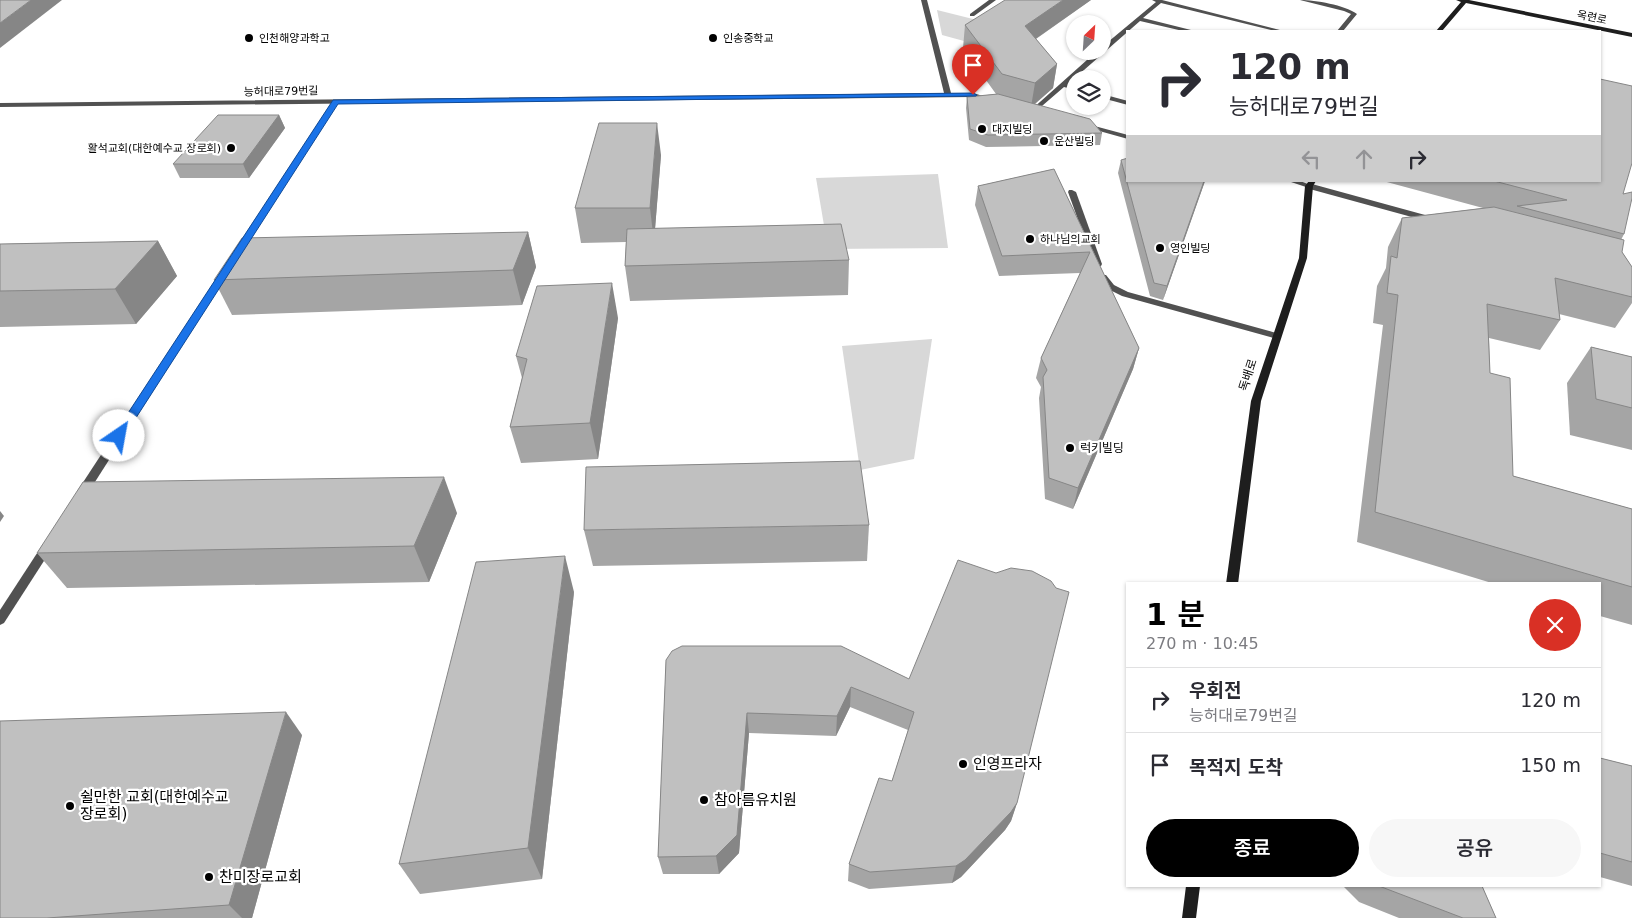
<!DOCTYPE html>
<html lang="ko">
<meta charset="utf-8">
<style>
:root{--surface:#fff;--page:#f7f7f7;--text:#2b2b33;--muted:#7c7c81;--line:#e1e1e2;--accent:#000}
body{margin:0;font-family:"DejaVu Sans","Noto Sans KR",sans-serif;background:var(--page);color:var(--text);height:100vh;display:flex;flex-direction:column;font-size:19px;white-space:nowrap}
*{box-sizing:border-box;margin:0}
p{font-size:16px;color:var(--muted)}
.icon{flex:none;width:28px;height:28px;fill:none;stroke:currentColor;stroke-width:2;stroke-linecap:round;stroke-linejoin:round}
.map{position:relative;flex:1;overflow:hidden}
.details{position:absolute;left:1126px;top:582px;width:475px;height:305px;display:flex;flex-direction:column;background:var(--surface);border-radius:0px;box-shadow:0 1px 4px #0004}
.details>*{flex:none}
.top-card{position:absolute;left:1126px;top:30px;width:475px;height:152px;border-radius:0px;box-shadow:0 1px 4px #0004;background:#fff;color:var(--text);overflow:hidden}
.needle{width:32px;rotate:25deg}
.fabs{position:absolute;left:1066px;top:15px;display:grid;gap:10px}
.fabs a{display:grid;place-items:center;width:45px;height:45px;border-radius:50%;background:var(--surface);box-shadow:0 1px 4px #0004;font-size:25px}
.pin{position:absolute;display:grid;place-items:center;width:42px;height:42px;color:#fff;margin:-51px -21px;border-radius:50% 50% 50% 0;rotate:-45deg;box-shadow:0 0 5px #0007}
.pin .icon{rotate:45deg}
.me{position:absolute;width:55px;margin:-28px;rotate:33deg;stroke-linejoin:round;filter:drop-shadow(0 0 4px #0008)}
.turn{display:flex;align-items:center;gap:18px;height:105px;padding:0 20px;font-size:22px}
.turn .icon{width:65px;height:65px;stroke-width:2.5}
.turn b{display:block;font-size:35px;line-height:42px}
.lanes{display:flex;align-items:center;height:48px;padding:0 20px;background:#0003;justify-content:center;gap:25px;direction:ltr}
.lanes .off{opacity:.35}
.round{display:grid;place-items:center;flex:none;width:52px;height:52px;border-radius:26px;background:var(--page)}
.head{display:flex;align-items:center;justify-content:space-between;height:85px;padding:0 20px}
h1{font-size:30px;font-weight:600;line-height:38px;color:var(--accent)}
.primary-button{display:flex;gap:10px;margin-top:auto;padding:10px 20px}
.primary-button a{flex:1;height:58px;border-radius:30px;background:var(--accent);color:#fff;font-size:20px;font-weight:600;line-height:58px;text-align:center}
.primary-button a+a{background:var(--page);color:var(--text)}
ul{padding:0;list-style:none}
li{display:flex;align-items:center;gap:15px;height:65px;padding:0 20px;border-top:1px solid var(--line)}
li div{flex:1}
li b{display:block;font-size:19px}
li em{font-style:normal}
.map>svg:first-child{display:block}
.green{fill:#d8d8d8}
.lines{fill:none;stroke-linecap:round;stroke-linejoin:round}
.lane{fill:#515151;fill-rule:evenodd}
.street{fill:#515151;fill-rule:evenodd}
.secondary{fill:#1e1e1e;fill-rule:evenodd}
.wall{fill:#a5a5a5}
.shaded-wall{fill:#868686}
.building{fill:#c0c0c0;stroke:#868686}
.route{fill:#1a73e8;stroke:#114b97}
.poi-dot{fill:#000;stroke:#fff;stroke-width:2}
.labels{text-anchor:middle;stroke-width:4.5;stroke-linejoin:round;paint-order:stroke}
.far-street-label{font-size:11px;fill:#000;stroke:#fff}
.far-poi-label{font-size:11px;fill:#000;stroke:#fff;text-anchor:start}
.street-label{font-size:12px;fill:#000;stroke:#fff}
.poi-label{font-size:12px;fill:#000;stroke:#fff;text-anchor:start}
.near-poi-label{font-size:15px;fill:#000;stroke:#fff;text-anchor:start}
</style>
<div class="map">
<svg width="1632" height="918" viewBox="0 0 1632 918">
<rect width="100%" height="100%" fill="#fff"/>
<g class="green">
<path d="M937,10L1025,32L1004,52L942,35Z"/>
<path d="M938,174L948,248L828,249L816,178Z"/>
<path d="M932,339L914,459L860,470L842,346Z"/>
</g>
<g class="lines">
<g class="lane">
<path d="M989,0H996L974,16H970V14Z"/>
<path d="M1152,0H1162L1284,31H1275L1161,3L1143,18L1191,30L1192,31H1183L1140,21L1068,84L1075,86V90L1064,87L1035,112H1031V110L1097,51H1102V47L1156,2Z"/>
<path d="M1300,0C1316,0 1344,5 1357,14L1343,31H1337L1351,14L1344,11Z"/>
<path d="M1102,94L1128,101V105L1102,98Z"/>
<path d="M335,100L338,102L243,250L239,252H236L235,250L332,102Z"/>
<path d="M1306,184H1312L1436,218L1437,220L1433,222H1430L1306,188Z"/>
<path d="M1069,190H1072L1076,192L1102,264L1101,266H1095L1094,264L1068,192Z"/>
<path d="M220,273H223L227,275L86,496H78L77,493L78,490Z"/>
<path d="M1100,275H1106L1114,285L1128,292L1280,334L1281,336L1277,339L1122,296L1108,289L1099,277Z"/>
<path d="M47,543L51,544L52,547L51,550L4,623L0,625V610L43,544Z"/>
</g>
<g class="street">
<path d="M921,0H927L951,93H973L993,99V101L973,97L0,107V103L944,93Z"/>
<path d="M1087,124L1128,135V139L1085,127L1084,126Z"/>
<path d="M1288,181H1300L1313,186L1309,188Z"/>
</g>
<g class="secondary">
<path d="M1456,0H1469L1632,33V37L1466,3L1442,31H1436L1461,2Z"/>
<path d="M1309,181H1316L1313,186L1307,258L1261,401L1238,584H1226L1251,401L1299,258L1305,186Z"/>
<path d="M1186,886H1200L1196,918H1182Z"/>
</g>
</g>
<g class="wall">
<path d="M1091,0L1036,39L1057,64L1053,88L1035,104L1102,133L1100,145L986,147L969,140L966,108L967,97L996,94L963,48L965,25Z"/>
<path d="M279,115L285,128L249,178H180L173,164Z"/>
<path d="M661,155L655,228L849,260L848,295L630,301L625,266L626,242L581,243L575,208Z"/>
<path d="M1121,160L1128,181H1205L1163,300L1150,296L1118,173Z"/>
<path d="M1054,169L1139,348L1133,369L1073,509L1045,499L1039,398L1041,387L1036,378L1041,358L1080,273L999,276L975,205L978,186Z"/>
<path d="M1383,181H1600L1623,194L1624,234L1621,240L1622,252L1632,267V303L1615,328L1559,314L1560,320L1540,350L1489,338L1490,373L1513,476L1632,509V625L1600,616V584H1495L1357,542L1383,325L1373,323L1377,286L1386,268L1388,247L1402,218L1483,208Z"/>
<path d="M528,232L536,267L522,305L232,315L214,280Z"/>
<path d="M158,241L177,276L136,324L0,327V244Z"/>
<path d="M618,318L598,459L521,463L510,427L522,378L516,356Z"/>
<path d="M1591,347L1632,357V450L1570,435L1567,383Z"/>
<path d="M457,513L429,582L67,588L37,553Z"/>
<path d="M869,525L867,561L593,566L584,530Z"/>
<path d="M574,592L542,879L420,894L399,864Z"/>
<path d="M841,646L1017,803L1011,821L1005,830L961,877L952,883L869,889L848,881L849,864L892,781L908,730L850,707L836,736L749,733L739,853L719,874H663L658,857L666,660Z"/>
<path d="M302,735L252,918H0Z"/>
<path d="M1600,758L1632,766V886L1600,877Z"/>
<path d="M1343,886H1482L1496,918H1399L1359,902Z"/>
</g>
<g class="shaded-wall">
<path d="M31,0H62L0,48V23Z"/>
<path d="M1063,0H1091L1021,49L1025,26Z"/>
<path d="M1057,64L1053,88L1031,107L1035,83Z"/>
<path d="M279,115L285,128L249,178L243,164Z"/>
<path d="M657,123L661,155L654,242L650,208Z"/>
<path d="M1204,181H1205L1163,300L1167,286Z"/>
<path d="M528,232L536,267L522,305L513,270Z"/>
<path d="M158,241L177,276L136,324L115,289Z"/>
<path d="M612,283L618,318L598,459L590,423Z"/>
<path d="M1139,348L1133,369L1073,509L1078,488Z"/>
<path d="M444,477L457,513L429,582L414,546Z"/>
<path d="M0,511L4,516L0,522Z"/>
<path d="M565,556L574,592L542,879L528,848Z"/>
<path d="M851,687L850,707L836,736L837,716Z"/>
<path d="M286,712L302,735L252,918H242L229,905Z"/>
<path d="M747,713L749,733L739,853L719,874L716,856Z"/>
<path d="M1017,803L1011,821L1005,830L961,877L952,883L956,866Z"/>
</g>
<g class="building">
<path d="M0,0H31L0,23Z"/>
<path d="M1005,0H1063L1025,26L1057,64L1035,83L1002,74L965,25Z"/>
<path d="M1600,79L1632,86V163L1623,194L1632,192V198L1624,234L1517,206L1567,200L1494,181H1600Z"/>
<path d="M998,94L1090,119L1102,133L988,135L970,129L967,97Z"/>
<path d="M218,115H279L243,164H173Z"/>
<path d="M599,123H657L650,208H575Z"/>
<path d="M1128,158V181H1204L1167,286L1154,283L1121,160Z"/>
<path d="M1054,169L1139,348L1078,488L1049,478L1043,377L1047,370L1041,358L1090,252L1002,256L978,186Z"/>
<path d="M1494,207L1624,240L1622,252L1632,267V297L1555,278L1560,320L1487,304L1490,373L1510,378L1513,476L1632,509V587L1375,512L1398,295L1387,293L1391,256L1397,258L1402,218Z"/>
<path d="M841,224L849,260L625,266L627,229Z"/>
<path d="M528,232L513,270L214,280L242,238Z"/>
<path d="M158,241L115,289L0,291V244Z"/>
<path d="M612,283L590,423L510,427L527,359L516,356L537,286Z"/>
<path d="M1591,347L1632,357V408L1596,399Z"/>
<path d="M860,461L869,525L584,530L586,467Z"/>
<path d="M444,477L414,546L37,553L83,482Z"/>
<path d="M565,556L528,848L399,864L476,562Z"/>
<path d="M958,560L996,573L1011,568L1032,571L1051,581L1056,588L1069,592L1017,803L1011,812L965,860L956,866L870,872L849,864L879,778L892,781L914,712L851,687L837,716L747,713L737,835L716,856L658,857L666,660L672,651L682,646H841L909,679Z"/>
<path d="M286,712L229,905L47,918H0V721Z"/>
<path d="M1600,758L1632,766V862L1600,853Z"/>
<path d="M1379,886H1482L1496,918H1463Z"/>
</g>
<path class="route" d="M973,93L977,95L976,96L338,104L123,438H115L113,436L333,100Z"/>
<g class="poi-dot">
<circle cx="249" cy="38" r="5"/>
<circle cx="713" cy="38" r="5"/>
<circle cx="982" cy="129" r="5"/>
<circle cx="1044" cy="141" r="5"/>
<circle cx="231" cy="148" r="5"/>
<circle cx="1030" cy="239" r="5"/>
<circle cx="1160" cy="248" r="5"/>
<circle cx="1070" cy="448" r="5"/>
<circle cx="963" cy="764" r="5"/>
<circle cx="704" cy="800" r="5"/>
<circle cx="70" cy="806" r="5"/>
<circle cx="209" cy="877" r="5"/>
</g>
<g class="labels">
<g class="far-street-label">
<text transform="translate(1592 17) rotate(12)" y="4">옥련로</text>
<text transform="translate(281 91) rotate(-1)" y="4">능허대로79번길</text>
</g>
<g class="far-poi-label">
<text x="259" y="42">인천해양과학고</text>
<text x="723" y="42">인송중학교</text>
<text x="992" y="133">대지빌딩</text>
<text x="1054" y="145">운산빌딩</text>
<text x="221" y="152" text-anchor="end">활석교회(대한예수교 장로회)</text>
<text x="1040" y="243">하나님의교회</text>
<text x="1170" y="252">영인빌딩</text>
</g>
<g class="street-label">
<text transform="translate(1248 375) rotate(-72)" y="4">독배로</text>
</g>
<g class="poi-label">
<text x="1080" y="452">럭키빌딩</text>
</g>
<g class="near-poi-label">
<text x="973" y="769">인영프라자</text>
<text x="80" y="802">쉴만한 교회(대한예수교<tspan x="80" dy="17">장로회)</tspan></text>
<text x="714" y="805">참아름유치원</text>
<text x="219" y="882">찬미장로교회</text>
</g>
</g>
</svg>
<div class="fabs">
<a><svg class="needle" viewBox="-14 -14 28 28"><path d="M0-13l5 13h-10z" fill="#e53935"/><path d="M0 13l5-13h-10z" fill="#7c7c81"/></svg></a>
<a><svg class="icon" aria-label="layers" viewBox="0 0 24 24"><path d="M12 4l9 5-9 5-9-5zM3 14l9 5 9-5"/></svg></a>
</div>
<div class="pin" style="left:973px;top:95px;background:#d93025"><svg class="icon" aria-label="arrive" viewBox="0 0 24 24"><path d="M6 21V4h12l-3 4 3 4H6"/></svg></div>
<svg class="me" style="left:119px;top:436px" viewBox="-20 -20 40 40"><circle r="19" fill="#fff"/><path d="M0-13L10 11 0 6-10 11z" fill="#1a73e8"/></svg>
<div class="top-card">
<div class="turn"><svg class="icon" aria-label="right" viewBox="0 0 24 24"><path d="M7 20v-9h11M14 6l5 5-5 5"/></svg><div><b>120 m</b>능허대로79번길</div></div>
<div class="lanes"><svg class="icon off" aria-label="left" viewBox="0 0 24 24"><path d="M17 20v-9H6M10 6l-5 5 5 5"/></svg><svg class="icon off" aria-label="ahead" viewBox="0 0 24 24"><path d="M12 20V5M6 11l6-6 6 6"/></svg><svg class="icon" aria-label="right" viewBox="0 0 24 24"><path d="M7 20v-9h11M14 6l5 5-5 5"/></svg></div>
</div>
<section class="details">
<div class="head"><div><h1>1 분</h1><p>270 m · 10:45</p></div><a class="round" style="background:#d93025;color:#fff"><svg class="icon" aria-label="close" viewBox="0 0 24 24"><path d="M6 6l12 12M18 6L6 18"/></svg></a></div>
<ul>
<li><svg class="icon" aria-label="right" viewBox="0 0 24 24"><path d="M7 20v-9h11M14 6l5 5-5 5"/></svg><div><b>우회전</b><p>능허대로79번길</p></div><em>120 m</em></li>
<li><svg class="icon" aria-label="arrive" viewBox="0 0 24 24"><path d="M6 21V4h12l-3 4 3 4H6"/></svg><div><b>목적지 도착</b></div><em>150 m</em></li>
</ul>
<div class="primary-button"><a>종료</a><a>공유</a></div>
</section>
</div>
